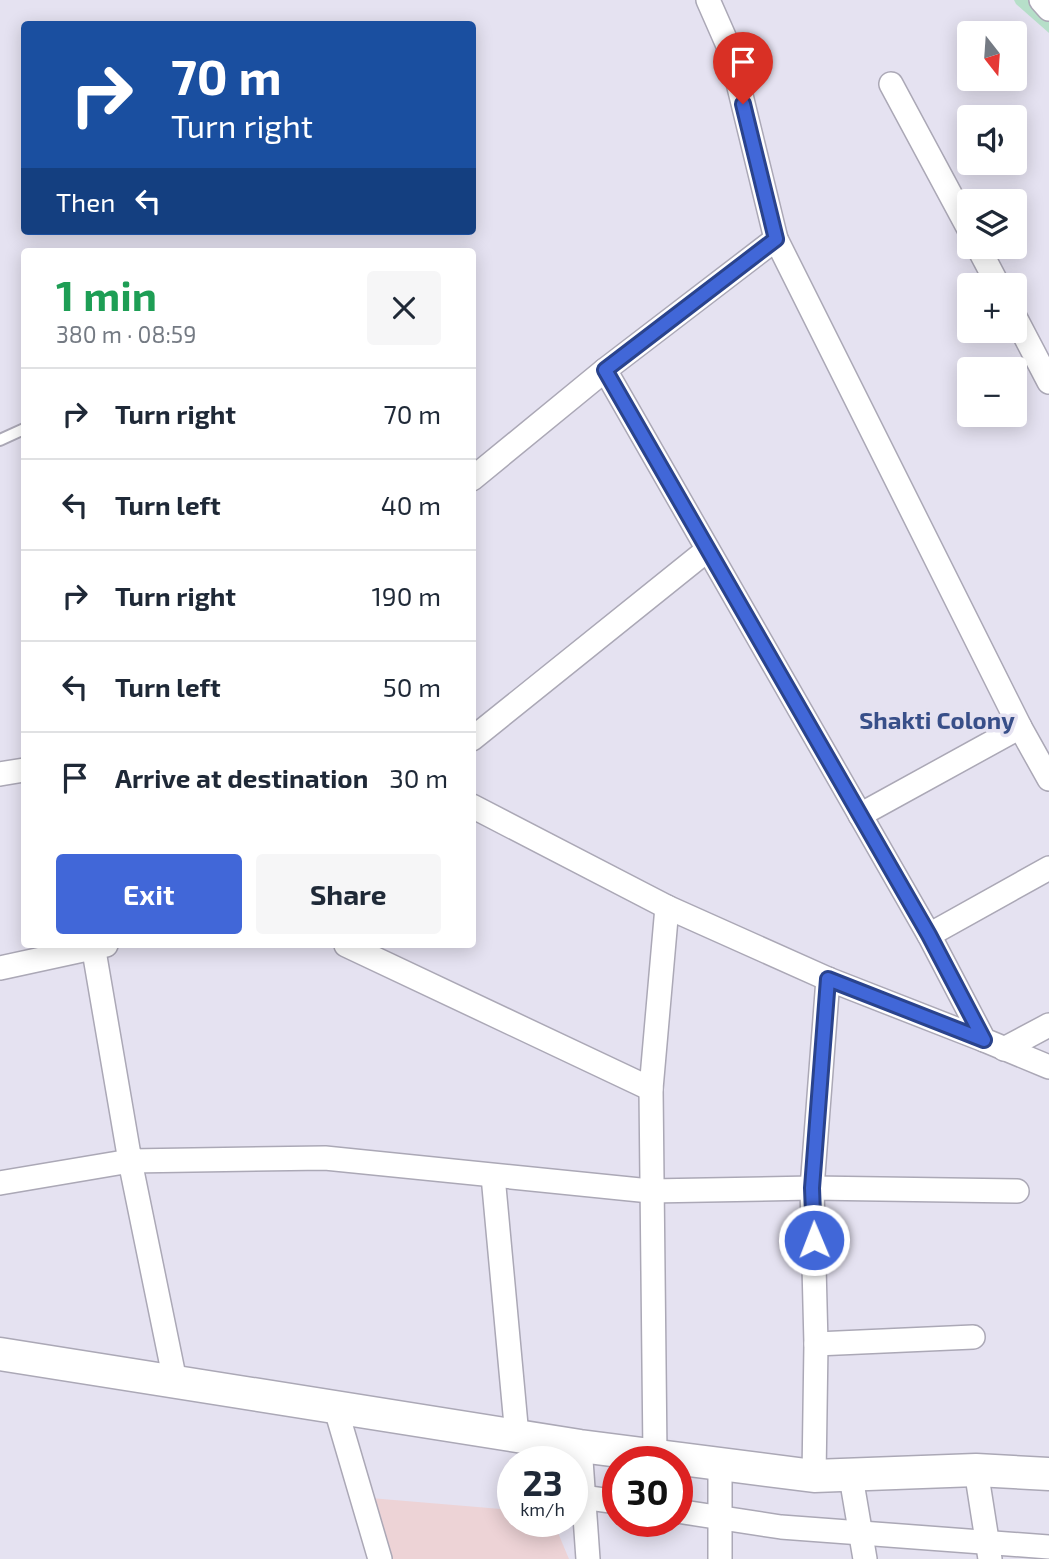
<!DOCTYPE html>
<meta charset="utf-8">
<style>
:root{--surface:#fff;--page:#f6f6f7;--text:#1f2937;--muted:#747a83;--line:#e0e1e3;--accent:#4167d8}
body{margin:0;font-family:"Exo 2",sans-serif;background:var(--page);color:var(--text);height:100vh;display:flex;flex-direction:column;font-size:26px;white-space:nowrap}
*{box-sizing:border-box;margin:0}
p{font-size:23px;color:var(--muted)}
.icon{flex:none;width:38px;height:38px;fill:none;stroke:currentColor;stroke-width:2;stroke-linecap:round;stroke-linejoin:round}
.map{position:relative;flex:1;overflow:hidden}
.side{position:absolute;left:21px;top:248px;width:455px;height:700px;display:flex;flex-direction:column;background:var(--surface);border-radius:7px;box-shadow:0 4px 18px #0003}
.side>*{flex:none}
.top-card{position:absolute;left:21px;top:21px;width:455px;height:214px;border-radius:7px;box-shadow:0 4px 18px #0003;background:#1a4fa0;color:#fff;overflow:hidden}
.needle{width:46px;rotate:163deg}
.tools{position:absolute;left:957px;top:21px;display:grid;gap:14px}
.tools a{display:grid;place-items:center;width:70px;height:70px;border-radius:7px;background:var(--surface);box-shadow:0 4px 18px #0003;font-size:35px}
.speed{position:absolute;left:497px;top:1446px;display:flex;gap:14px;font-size:35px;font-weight:700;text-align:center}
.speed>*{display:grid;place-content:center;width:91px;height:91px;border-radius:50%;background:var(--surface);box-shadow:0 4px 18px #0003;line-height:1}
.speed small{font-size:18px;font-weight:400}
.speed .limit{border:10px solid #d22;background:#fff;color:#111}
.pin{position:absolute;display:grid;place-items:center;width:60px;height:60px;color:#fff;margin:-72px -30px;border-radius:50% 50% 50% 0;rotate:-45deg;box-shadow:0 0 7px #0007}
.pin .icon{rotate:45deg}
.me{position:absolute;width:77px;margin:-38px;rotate:359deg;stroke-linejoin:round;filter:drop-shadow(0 0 5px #0008)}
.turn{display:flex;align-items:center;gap:24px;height:147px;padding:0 35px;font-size:32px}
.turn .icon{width:91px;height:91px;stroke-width:2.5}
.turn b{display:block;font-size:49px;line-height:60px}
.then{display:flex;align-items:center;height:66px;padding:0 35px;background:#0003;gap:14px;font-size:26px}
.round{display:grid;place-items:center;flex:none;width:74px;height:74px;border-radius:7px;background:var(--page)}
.headline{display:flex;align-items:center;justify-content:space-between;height:119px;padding:0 35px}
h1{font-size:42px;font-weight:700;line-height:52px;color:#1e9e55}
.primary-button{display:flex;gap:14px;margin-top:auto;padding:14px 35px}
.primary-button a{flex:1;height:80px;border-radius:7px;background:var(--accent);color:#fff;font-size:28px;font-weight:700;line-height:80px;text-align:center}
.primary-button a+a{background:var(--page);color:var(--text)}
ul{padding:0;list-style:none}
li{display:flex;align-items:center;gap:21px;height:91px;padding:0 35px;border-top:2px solid var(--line)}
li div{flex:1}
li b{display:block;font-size:26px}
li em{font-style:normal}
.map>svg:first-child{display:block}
.education{fill:#edd3d6}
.green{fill:#b6dfc9}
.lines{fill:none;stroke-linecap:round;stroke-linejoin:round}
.lane-casing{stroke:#aba8b6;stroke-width:14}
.street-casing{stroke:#aba8b6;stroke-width:26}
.secondary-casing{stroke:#aba8b6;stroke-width:35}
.lane{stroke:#fff;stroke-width:10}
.street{stroke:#fff;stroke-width:23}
.secondary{stroke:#fff;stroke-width:32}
.route-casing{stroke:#2a438c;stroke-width:18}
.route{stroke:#4167d8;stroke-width:12}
.labels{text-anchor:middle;stroke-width:7;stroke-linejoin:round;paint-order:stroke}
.neighbourhood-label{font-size:24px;font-weight:bold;fill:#384f89;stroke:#e5e2f1}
</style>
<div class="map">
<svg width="1049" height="1559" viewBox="0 0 1049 1559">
<rect width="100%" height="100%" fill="#e5e2f1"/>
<path class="education" d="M370,1498L513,1510V1521H553L569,1559H388Z"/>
<path class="green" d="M1014,0H1049V33L1016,4Z"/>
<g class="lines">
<defs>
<path id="lane" d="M0,440L24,429"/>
<g id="street">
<path d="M708,0L730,50L776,239L1020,727L1049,779"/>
<path d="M1041,0L1049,9"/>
<path d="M891,84L970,231"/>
<path d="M978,247L998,285"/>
<path d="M1015,317L1049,382"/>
<path d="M605,370L929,935L984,1040L1049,1067"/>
<path d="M472,479L605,370L776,239"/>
<path d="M472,739L706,551"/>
<path d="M0,774L24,770"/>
<path d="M472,806L667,907L828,979L984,1040"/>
<path d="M860,815L1020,727"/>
<path d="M929,935L1049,868"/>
<path d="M93,945L130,1161L325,1158L650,1191L812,1188L1017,1191"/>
<path d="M346,945L651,1089"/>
<path d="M0,968L106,945"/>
<path d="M1004,1049L1049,1025"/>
<path d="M493,1176L517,1436"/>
<path d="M0,1183L130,1161L175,1381"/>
<path d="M816,1344L973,1337"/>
<path d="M335,1406L380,1559"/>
<path d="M580,1446L588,1559"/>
<path d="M655,1455L651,1089L667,907"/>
<path d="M976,1470L990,1559"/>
<path d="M814,1476L816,1344L812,1188L828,979"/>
<path d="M851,1477L865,1559"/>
<path d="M582,1497L618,1502"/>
<path d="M677,1511L781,1527L1049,1547"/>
<path d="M720,1559V1465"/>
</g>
<path id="secondary" d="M0,1354L580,1446L814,1476L976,1470L1049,1474"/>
</defs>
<use href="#lane" class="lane-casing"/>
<use href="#street" class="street-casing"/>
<use href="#secondary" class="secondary-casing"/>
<use href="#lane" class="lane"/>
<use href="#street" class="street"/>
<use href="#secondary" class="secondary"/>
</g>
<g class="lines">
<defs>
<path id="route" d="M743,104L776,239L605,370L929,935L984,1040L828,979L812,1188L814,1240"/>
</defs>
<use href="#route" class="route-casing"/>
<use href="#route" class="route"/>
</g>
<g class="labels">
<g class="neighbourhood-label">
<text x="937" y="729">Shakti Colony</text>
</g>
</g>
</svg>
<div class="tools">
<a><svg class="needle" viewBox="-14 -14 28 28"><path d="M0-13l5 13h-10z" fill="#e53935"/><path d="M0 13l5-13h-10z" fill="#747a83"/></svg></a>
<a><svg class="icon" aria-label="sound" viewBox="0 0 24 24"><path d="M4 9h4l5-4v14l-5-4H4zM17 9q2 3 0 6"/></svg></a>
<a><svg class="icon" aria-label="layers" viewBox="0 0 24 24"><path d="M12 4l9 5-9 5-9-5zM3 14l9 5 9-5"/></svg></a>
<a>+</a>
<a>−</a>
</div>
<div class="speed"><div>23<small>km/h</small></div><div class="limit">30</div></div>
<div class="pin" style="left:743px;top:104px;background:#d93025"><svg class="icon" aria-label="arrive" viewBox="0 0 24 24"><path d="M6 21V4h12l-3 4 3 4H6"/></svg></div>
<svg class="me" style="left:814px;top:1240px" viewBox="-20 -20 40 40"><circle r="17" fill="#4167d8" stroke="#fff" stroke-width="3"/><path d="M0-11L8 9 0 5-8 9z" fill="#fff"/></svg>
<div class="top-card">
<div class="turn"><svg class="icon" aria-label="right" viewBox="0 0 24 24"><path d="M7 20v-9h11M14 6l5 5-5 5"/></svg><div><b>70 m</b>Turn right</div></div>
<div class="then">Then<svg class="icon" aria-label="left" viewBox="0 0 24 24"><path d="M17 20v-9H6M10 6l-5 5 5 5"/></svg></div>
</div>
<section class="side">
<div class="headline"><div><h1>1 min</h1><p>380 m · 08:59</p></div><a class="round"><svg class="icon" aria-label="close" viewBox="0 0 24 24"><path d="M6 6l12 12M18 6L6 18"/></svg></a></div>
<ul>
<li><svg class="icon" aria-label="right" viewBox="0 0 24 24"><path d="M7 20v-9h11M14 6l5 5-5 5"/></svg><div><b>Turn right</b></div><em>70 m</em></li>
<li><svg class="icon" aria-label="left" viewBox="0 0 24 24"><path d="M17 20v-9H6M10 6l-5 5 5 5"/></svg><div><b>Turn left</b></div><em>40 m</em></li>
<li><svg class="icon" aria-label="right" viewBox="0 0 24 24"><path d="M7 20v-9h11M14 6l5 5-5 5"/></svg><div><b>Turn right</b></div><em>190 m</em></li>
<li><svg class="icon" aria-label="left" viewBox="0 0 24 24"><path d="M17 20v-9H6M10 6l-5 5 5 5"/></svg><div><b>Turn left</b></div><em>50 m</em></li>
<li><svg class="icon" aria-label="arrive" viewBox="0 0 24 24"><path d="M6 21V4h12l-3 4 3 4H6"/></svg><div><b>Arrive at destination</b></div><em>30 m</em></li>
</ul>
<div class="primary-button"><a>Exit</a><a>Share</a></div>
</section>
</div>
